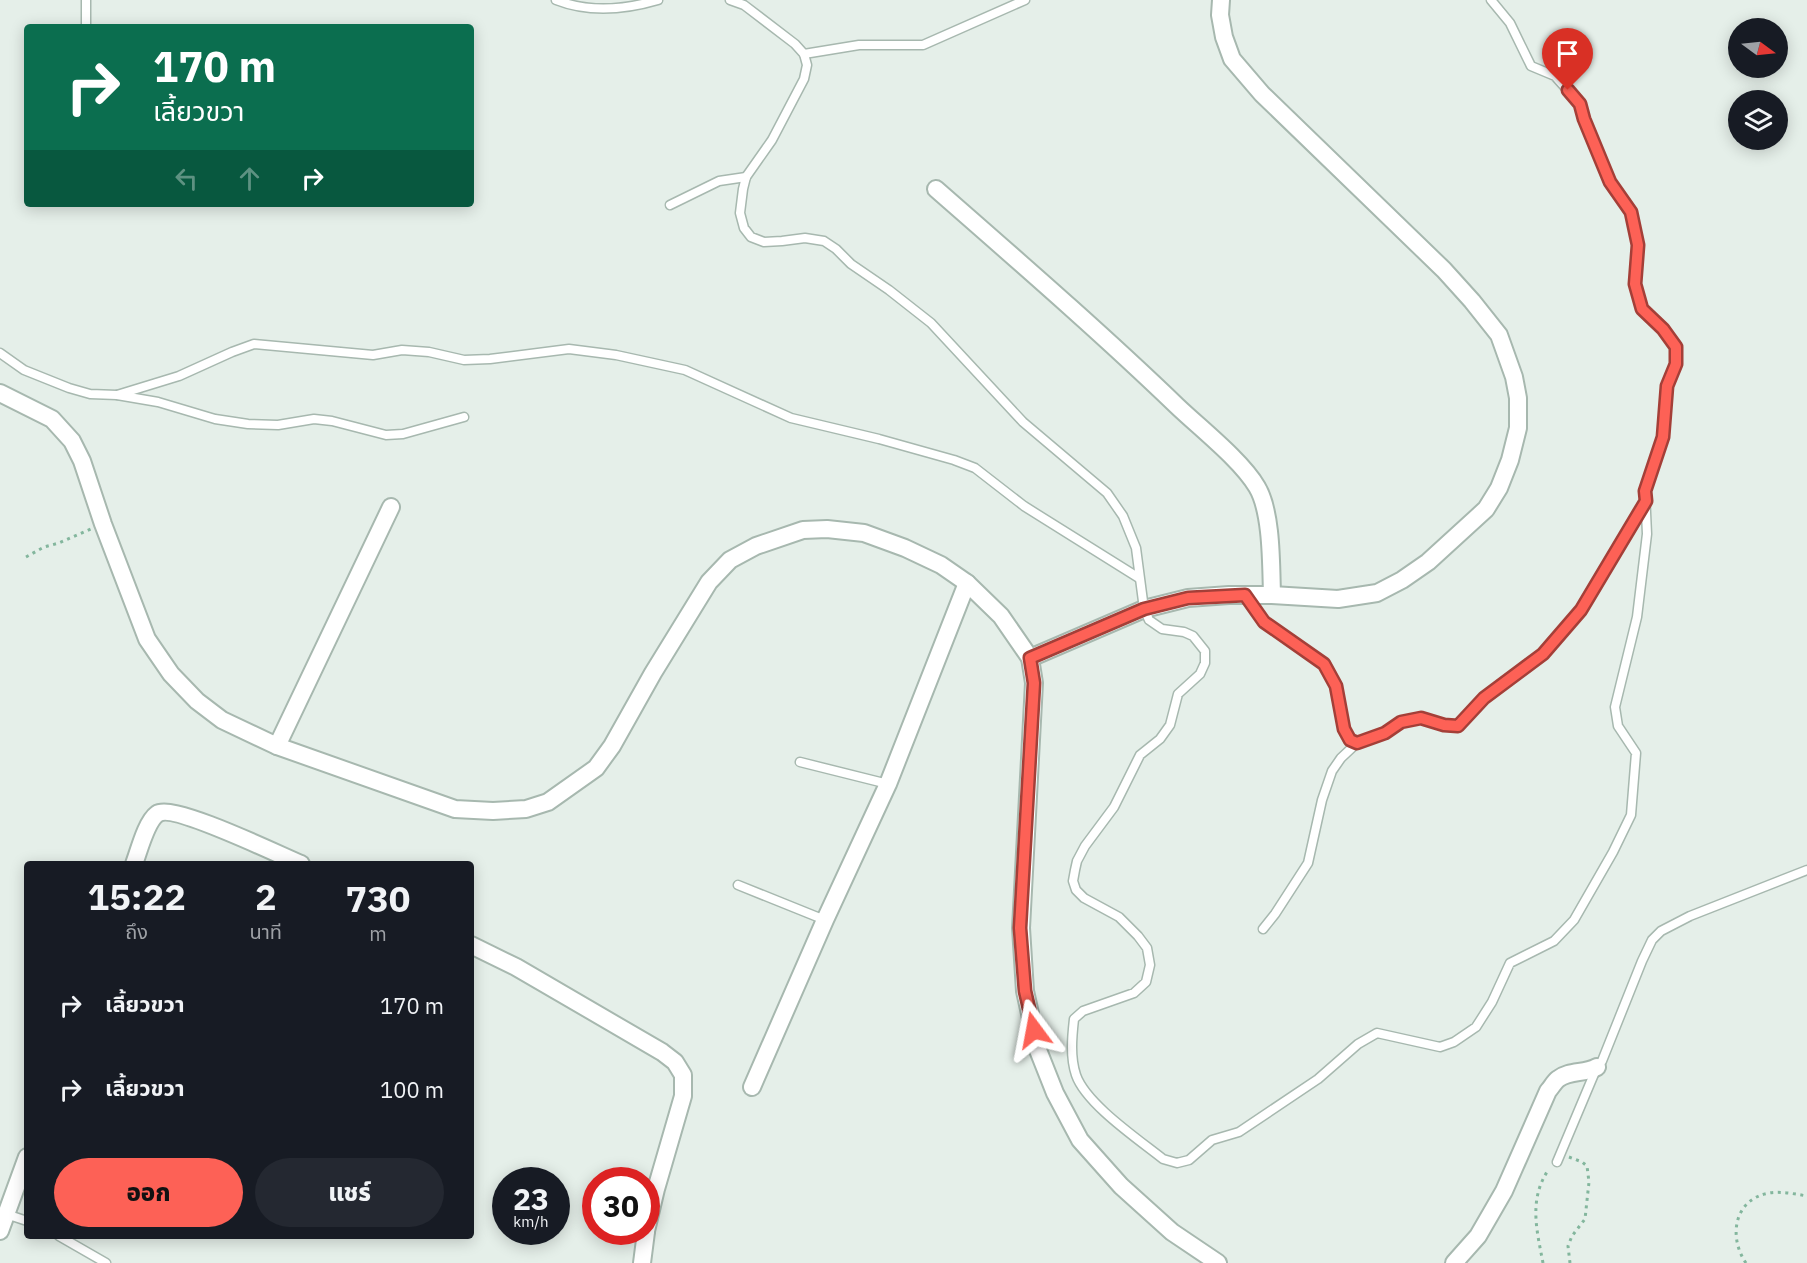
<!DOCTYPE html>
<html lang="th">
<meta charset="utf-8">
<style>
:root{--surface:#171b24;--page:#242831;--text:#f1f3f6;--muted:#9ea1a6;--accent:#fd6156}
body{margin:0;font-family:"IBM Plex Sans","Noto Sans Thai",sans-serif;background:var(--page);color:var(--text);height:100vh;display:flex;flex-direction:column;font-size:22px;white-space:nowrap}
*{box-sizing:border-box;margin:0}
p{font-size:20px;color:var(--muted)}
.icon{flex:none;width:33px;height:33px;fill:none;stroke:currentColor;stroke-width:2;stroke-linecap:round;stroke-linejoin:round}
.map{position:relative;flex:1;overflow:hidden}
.sheet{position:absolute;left:24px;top:861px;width:450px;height:378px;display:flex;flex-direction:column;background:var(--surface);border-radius:6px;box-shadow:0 3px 15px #0003}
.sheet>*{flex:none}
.hud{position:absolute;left:24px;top:24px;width:450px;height:183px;border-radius:6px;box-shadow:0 3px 15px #0003;background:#0b6e4f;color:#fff;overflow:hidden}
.needle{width:39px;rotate:105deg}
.controls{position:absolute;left:1728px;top:18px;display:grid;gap:12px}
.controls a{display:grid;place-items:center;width:60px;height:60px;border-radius:50%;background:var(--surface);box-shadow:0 3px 15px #0003;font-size:30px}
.speed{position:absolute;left:492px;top:1167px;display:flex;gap:12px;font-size:30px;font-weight:700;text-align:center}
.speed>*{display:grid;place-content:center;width:78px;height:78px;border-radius:50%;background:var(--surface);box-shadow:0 3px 15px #0003;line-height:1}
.speed small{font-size:15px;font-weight:400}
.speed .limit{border:9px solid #d22;background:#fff;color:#111}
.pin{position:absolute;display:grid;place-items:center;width:51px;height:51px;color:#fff;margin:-62px -26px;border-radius:50% 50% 50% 0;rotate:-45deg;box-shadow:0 0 6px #0007}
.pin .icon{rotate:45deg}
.me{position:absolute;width:66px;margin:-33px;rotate:347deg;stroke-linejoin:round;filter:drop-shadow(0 0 4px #0008)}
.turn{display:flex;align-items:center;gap:21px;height:126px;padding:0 30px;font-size:27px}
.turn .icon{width:78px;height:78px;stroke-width:2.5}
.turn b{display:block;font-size:42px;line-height:51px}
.lanes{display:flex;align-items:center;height:57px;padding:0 30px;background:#0003;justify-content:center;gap:30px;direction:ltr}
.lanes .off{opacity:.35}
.eta{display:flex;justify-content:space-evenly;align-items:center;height:102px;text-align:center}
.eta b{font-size:36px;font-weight:800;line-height:42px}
.cta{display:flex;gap:12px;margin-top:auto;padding:12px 30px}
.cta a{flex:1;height:69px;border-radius:36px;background:var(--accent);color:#111;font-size:24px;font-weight:800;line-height:69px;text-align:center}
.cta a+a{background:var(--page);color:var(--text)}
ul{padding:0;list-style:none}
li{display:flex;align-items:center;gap:18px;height:84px;padding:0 30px}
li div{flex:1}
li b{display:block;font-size:22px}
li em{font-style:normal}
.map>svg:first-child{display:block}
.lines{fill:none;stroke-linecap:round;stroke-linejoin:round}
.service-casing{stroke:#a7b8af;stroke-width:11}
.minor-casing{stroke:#a7b8af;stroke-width:20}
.path{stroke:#83b69d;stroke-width:3;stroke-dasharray:3 4.5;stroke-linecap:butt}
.service{stroke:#fff;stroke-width:8}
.minor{stroke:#fff;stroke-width:16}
.route-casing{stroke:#a43f38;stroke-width:15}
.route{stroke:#fd6156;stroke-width:10}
</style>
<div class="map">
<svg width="1807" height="1263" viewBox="0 0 1807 1263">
<rect width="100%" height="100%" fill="#e5efe9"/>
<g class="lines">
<defs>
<g id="service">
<path d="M556,0C589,13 624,10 658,0"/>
<path d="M730,0L744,5L795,44L804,54L807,65L804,79L772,140L746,177L743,189L740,213L744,228L751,237L764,242L782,241L805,238L824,241L836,249L851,264L889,290L931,323L1023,422L1107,493L1123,516L1136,548L1144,609L1149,620L1162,629L1184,632L1193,636L1205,651V663L1200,674L1178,694L1170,725L1160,739L1140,755L1114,807L1085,846L1077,861L1075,870L1073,881L1076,890L1084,898L1119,917L1138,936L1147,948L1150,965L1146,982L1134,993L1083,1011L1074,1019C1072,1037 1070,1057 1076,1075C1086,1104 1138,1139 1163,1159L1177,1163L1189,1160L1212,1140L1239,1132L1318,1079L1358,1044L1377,1033L1440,1047L1454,1042L1476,1027L1492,1002L1510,963L1554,941L1574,920L1613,852L1631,815L1636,753L1618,726L1615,707L1637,617L1647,534L1645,491L1663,437L1667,386L1676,364V347L1663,329L1642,309L1635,284L1637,245L1631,212L1610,182L1584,119L1580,104L1555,76L1531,66L1510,23L1491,0"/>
<path d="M86,27V0"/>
<path d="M804,54L859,45H923L1025,0"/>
<path d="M670,205L719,181L746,177"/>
<path d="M0,353L24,370L69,388L90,394L117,395L158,402L215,419L248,424L278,425L314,419L332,421L386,435L403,434L464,417"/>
<path d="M117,395L179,376L232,352L254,344L373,355L402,350L429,352L464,360L490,359L569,349L616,355L685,370L791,418L879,439L954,460L975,468L1024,506L1139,578"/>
<path d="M1245,595L1264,622L1324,665L1336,686L1341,718L1344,729L1350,740L1357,743L1385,733L1401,721L1421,718L1444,725L1458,726L1484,698L1543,654L1581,611L1646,501"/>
<path d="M800,762L888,784"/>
<path d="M738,885L825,920"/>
<path d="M1263,929L1275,914L1308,863L1322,800L1332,771L1341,758L1357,743"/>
<path d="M1557,1162L1597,1067L1602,1061L1642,961L1652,940L1661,931L1690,916L1807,870"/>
<path d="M6,1214L27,1221"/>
<path d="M59,1236L106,1263"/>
</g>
<g id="minor">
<path d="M936,189C1017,260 1099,331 1177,406C1200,428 1241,460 1257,487C1272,512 1271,565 1272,595"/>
<path d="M0,393L52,419L72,441L82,461L103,524L147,639L171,674L197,701L222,720L277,746L455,809L493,811L526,809L548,802L596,768L612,746L653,673L709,582L730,560L756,546L803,530L827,529L864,533L905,548L941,565L967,583L1001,616L1030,658L1034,683L1021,928L1025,991L1038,1050L1055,1093L1080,1140L1121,1186L1172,1232L1218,1263"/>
<path d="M1030,658L1144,609L1188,598L1229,595H1272L1338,599L1377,593L1402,580L1428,562L1486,509L1499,488L1510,460L1518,428V398L1514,377L1499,335L1472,301L1444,270L1262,94L1232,59L1224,37L1220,15L1221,0"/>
<path d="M277,746L391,507"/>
<path d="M134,864C139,851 146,822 157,814C173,803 279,855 301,864"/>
<path d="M471,945L516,967L662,1052L675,1062L683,1075V1096L656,1189L646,1231"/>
<path d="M752,1087L825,920L888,784L967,583"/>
<path d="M0,1231L27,1157"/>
<path d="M642,1263L646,1232"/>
<path d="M1454,1263L1478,1236L1504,1191L1548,1091C1551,1088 1554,1082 1558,1079C1569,1070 1585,1074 1597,1067"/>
</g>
</defs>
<use href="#service" class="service-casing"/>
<use href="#minor" class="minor-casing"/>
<g class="path">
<path d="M26,557L44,547L59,543L91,529"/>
<path d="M1569,1157L1582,1162L1587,1166L1589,1182L1585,1219L1572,1236L1568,1246L1570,1263"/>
<path d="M1543,1263C1537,1231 1528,1199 1549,1169"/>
<path d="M1746,1263C1728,1237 1734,1199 1769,1193C1781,1191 1795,1194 1807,1196"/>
</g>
<use href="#service" class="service"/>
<use href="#minor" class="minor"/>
</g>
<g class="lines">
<defs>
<path id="route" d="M1034,1030L1025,991L1020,928L1034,683L1030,658L1144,609L1188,598L1245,595L1264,622L1324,664L1336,686L1344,729L1350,740L1357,743L1385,733L1401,722L1421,718L1444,725L1458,726L1484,698L1543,654L1581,610L1646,501L1645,491L1663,437L1667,386L1676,364V347L1663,329L1642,309L1635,284L1638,245L1631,212L1610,182L1584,119L1580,104L1568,90"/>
</defs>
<use href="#route" class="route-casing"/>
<use href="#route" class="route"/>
</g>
</svg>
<div class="controls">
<a><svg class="needle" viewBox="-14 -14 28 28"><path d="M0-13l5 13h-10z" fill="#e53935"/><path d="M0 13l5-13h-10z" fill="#9ea1a6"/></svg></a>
<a><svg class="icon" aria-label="layers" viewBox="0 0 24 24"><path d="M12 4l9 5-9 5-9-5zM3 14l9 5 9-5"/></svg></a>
</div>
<div class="speed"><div>23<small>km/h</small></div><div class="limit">30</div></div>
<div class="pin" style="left:1568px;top:90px;background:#d93025"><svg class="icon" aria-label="arrive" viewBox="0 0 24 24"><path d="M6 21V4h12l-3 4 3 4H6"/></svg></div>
<svg class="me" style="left:1034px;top:1030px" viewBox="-20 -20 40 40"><path d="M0-17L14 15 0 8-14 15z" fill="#fd6156" stroke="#fff" stroke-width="4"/></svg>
<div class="hud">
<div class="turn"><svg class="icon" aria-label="right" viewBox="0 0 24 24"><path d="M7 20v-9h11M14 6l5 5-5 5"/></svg><div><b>170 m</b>เลี้ยวขวา</div></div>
<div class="lanes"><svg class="icon off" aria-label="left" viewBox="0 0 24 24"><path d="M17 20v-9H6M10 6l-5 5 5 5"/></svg><svg class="icon off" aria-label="ahead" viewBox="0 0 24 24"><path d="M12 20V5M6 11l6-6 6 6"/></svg><svg class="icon" aria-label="right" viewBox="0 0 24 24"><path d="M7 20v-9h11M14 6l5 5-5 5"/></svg></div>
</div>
<section class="sheet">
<div class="eta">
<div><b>15:22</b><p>ถึง</p></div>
<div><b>2</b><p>นาที</p></div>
<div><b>730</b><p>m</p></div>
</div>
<ul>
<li><svg class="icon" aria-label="right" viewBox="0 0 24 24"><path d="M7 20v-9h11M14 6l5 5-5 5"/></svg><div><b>เลี้ยวขวา</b></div><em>170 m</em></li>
<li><svg class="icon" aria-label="right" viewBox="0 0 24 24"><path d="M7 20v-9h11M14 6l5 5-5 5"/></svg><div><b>เลี้ยวขวา</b></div><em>100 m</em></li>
</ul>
<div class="cta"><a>ออก</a><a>แชร์</a></div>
</section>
</div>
